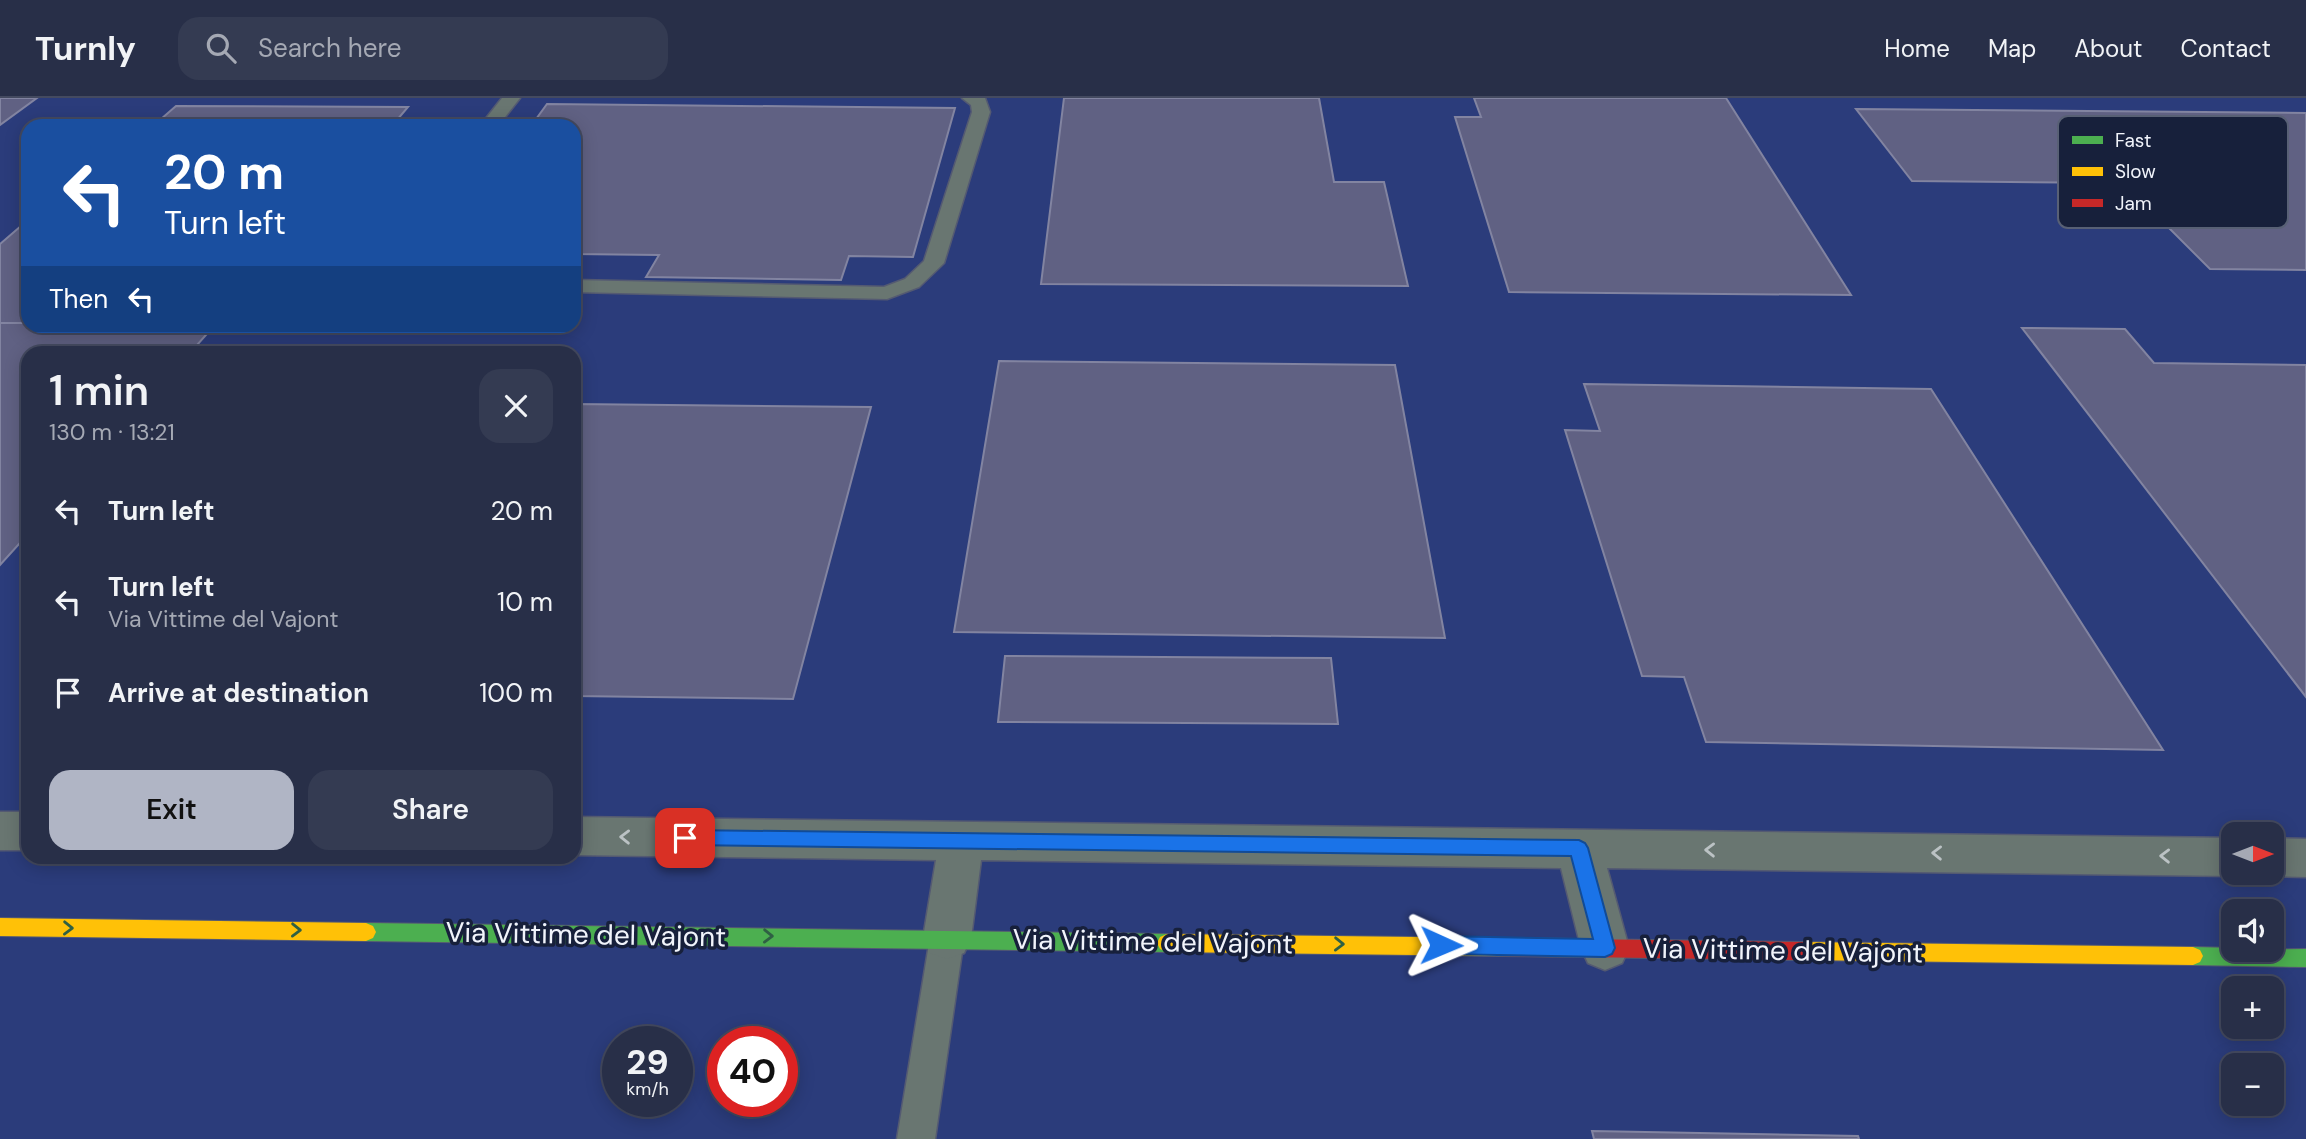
<!DOCTYPE html>
<meta charset="utf-8">
<style>
:root{--surface:#282f48;--page:#343b52;--text:#f1f3f6;--muted:#a5a9b4;--line:#444a60;--accent:#b0b5c5}
body{margin:0;font-family:"DM Sans",sans-serif;background:var(--page);color:var(--text);height:100vh;display:flex;flex-direction:column;font-size:26px;white-space:nowrap}
*{box-sizing:border-box;margin:0}
p{font-size:23px;color:var(--muted)}
.icon{flex:none;width:38px;height:38px;fill:none;stroke:currentColor;stroke-width:2;stroke-linecap:round;stroke-linejoin:round}
.map{position:relative;flex:1;overflow:hidden}
.panel{position:absolute;left:21px;top:248px;width:560px;height:518px;display:flex;flex-direction:column;background:var(--surface);border-radius:21px;box-shadow:0 4px 18px #0003,0 0 0 2px var(--line)}
.panel>*{flex:none}
.banner{position:absolute;left:21px;top:21px;width:560px;height:214px;border-radius:21px;box-shadow:0 4px 18px #0003,0 0 0 2px var(--line);background:#1a4fa0;color:#fff;overflow:hidden}
.needle{width:46px;rotate:90deg}
.buttons{position:absolute;left:2221px;top:724px;display:grid;gap:14px}
.buttons a{display:grid;place-items:center;width:63px;height:63px;border-radius:14px;background:var(--surface);box-shadow:0 4px 18px #0003,0 0 0 2px var(--line);font-size:35px}
.speed{position:absolute;left:602px;top:928px;display:flex;gap:14px;font-size:35px;font-weight:700;text-align:center}
.speed>*{display:grid;place-content:center;width:91px;height:91px;border-radius:50%;background:var(--surface);box-shadow:0 4px 18px #0003,0 0 0 2px var(--line);line-height:1}
.speed small{font-size:18px;font-weight:400}
.speed .limit{border:10px solid #d22;background:#fff;color:#111}
.pin{position:absolute;display:grid;place-items:center;width:60px;height:60px;color:#fff;margin:-30px;border-radius:14px;box-shadow:0 4px 10px #0006}
.me{position:absolute;width:77px;margin:-38px;rotate:91deg;stroke-linejoin:round;filter:drop-shadow(0 0 5px #0008)}
.turn{display:flex;align-items:center;gap:24px;height:147px;padding:0 28px;font-size:32px}
.turn .icon{width:91px;height:91px;stroke-width:2.5}
.turn b{display:block;font-size:49px;line-height:60px}
.then{display:flex;align-items:center;height:66px;padding:0 28px;background:#0003;gap:14px;font-size:26px}
.round{display:grid;place-items:center;flex:none;width:74px;height:74px;border-radius:21px;background:var(--page)}
.summary{display:flex;align-items:center;justify-content:space-between;height:119px;padding:0 28px}
h1{font-size:42px;font-weight:600;line-height:52px}
.primary-button{display:flex;gap:14px;margin-top:auto;padding:14px 28px}
.primary-button a{flex:1;height:80px;border-radius:21px;background:var(--accent);color:#111;font-size:28px;font-weight:600;line-height:80px;text-align:center}
.primary-button a+a{background:var(--page);color:var(--text)}
ul{padding:0;list-style:none}
li{display:flex;align-items:center;gap:21px;height:91px;padding:0 28px}
li div{flex:1}
li b{display:block;font-size:26px}
li em{font-style:normal}
header{display:flex;align-items:center;gap:42px;box-sizing:border-box;height:98px;padding:0 35px;background:var(--surface);border-bottom:2px solid var(--line)}
header strong{font-size:33px}
nav{display:flex;gap:38px;margin-inline-start:auto;font-size:24px}
.search{width:490px;height:63px;background:var(--page);display:flex;align-items:center;gap:18px;box-sizing:border-box;padding:0 24px;border-radius:21px;color:var(--muted);font-size:26px}
.map>svg:first-child{display:block}
.built{fill:#2b3c7b;fill-rule:evenodd}
.building{fill:#606183;stroke:#8284a1;stroke-width:2}
.lines{fill:none;stroke-linecap:round;stroke-linejoin:round}
.lane-casing{stroke:#545a72;stroke-width:3}
.street-casing{stroke:#545a72;stroke-width:3}
.fast-casing{stroke:#545a72;stroke-width:2}
.slow-casing{stroke:#545a72;stroke-width:2}
.jam-casing{stroke:#545a72;stroke-width:2}
.lane{fill:#697671;fill-rule:evenodd}
.street{fill:#697671;fill-rule:evenodd}
.fast{fill:#4caf50;fill-rule:evenodd}
.slow{fill:#ffc107;fill-rule:evenodd}
.jam{fill:#c62828;fill-rule:evenodd}
.oneway{stroke:#bbc2c4}
.oneway2{stroke:#2f6044}
.route{fill:#1a73e8;stroke:#114b97;stroke-width:2}
.labels{text-anchor:middle;stroke-width:7;stroke-linejoin:round;paint-order:stroke}
.near-street-label{font-size:28px;fill:#f1f4fb;stroke:#17203b}
.key{fill:#17203b;stroke:#586075;stroke-width:2}
.key-label{font-size:19px;fill:#f1f4fb}
</style>
<header>
<strong>Turnly</strong>
<div class="search"><svg class="icon" aria-label="search" viewBox="0 0 24 24"><circle cx="10" cy="10" r="6"/><path d="M15 15l6 6"/></svg>Search here</div>
<nav><a>Home</a><a>Map</a><a>About</a><a>Contact</a></nav>
</header>
<div class="map">
<svg width="2306" height="1041" viewBox="0 0 2306 1041">
<rect width="100%" height="100%" fill="#363f60"/>
<path class="built" d="M0,0H2306V1041H0ZM28,28H574V228H28ZM28,256H574V760H28ZM2233,737H2272V775H2233ZM2233,814H2272V852H2233ZM2233,891H2272V929H2233ZM618,943H677V1003H618ZM723,943H782V1003H723ZM2233,968H2272V1006H2233Z"/>
<g class="building">
<path d="M0,0H37L0,27Z"/>
<path d="M1064,0H1319L1334,84H1384L1408,188L1041,186Z"/>
<path d="M1474,0H1726L1851,197L1509,194L1455,19H1481Z"/>
<path d="M547,6L955,10L913,159L849,158L841,182L646,179L659,157L574,156V28H531Z"/>
<path d="M176,8L408,9L392,28H153Z"/>
<path d="M1856,11L2306,15V172L2210,171L2124,85L1912,83Z"/>
<path d="M28,122V225H0V146Z"/>
<path d="M0,225H28V228H214L189,256H28V436L0,467Z"/>
<path d="M2022,230L2125,231L2154,265L2306,267V599Z"/>
<path d="M999,263L1395,267L1445,540L954,534Z"/>
<path d="M1584,286L1931,291L2163,652L1706,644L1684,579L1642,578L1565,332L1600,333Z"/>
<path d="M574,306L871,309L793,601L574,598Z"/>
<path d="M1005,558L1331,560L1338,626L998,624Z"/>
<path d="M1592,1033L1858,1038L1859,1041H1594Z"/>
</g>
<g class="lines">
<defs>
<g id="lane">
<path d="M502,0H520L498,28H480Z"/>
<path d="M962,0H985L990,14L944,165L919,189L887,201L574,194V182L884,189L905,181L924,163L972,14L971,7Z"/>
<path d="M947,824L959,829L964,840L935,1041H897L930,840L935,829Z"/>
</g>
<g id="street">
<rect x="0" y="714" width="28" height="38"/>
<path d="M574,719L2233,740V775H2242L2233,778L1607,770L1629,850L1622,865L1605,872L1588,865L1581,850L1561,770L981,762L971,840L964,855L947,861L930,855L923,840L936,762L574,757Z"/>
<path d="M2272,740L2306,741V779L2272,778L2263,775H2272Z"/>
</g>
<g id="fast">
<path d="M366,825L1167,836L1174,839L1177,845L1174,851L1167,854L366,843L359,840L356,834L359,828Z"/>
<path d="M2193,849L2233,850V852L2306,851V869L2193,867L2186,864L2183,858L2186,852Z"/>
</g>
<g id="slow">
<path d="M0,820L366,825L373,828L376,834L373,840L366,843L0,838Z"/>
<path d="M1167,836L1498,840L1505,843L1508,849L1505,855L1498,858L1167,854L1160,851L1157,845L1160,839Z"/>
<path d="M1803,844L2193,849L2200,852L2203,858L2200,864L2193,867L1803,862L1796,859L1793,853L1796,847Z"/>
</g>
<path id="jam" d="M1498,840L1803,844L1810,847L1813,853L1810,859L1803,862L1498,858L1491,855L1488,849L1491,843Z"/>
</defs>
<use href="#lane" class="lane-casing"/>
<use href="#street" class="street-casing"/>
<use href="#fast" class="fast-casing"/>
<use href="#slow" class="slow-casing"/>
<use href="#jam" class="jam-casing"/>
<use href="#lane" class="lane"/>
<use href="#street" class="street"/>
<use href="#fast" class="fast"/>
<use href="#slow" class="slow"/>
<use href="#jam" class="jam"/>
</g>
<defs><path id="oneway-chevron" d="M-2-3.5L2.5 0L-2 3.5" fill="none" stroke-width="1.6" stroke-linecap="round" stroke-linejoin="round" transform="scale(1.75)"/></defs>
<g class="oneway">
<use href="#oneway-chevron" transform="translate(625 739) rotate(-179)"/>
<use href="#oneway-chevron" transform="translate(1710 752) rotate(-179)"/>
<use href="#oneway-chevron" transform="translate(1937 755) rotate(-179)"/>
<use href="#oneway-chevron" transform="translate(2165 758) rotate(-179)"/>
</g>
<g class="oneway2">
<use href="#oneway-chevron" transform="translate(68 830) rotate(1)"/>
<use href="#oneway-chevron" transform="translate(296 832) rotate(1)"/>
<use href="#oneway-chevron" transform="translate(768 838) rotate(1)"/>
<use href="#oneway-chevron" transform="translate(1339 846) rotate(1)"/>
</g>
<path class="route" d="M685,732L1579,742L1585,745L1588,750L1615,850L1612,856L1605,859L1441,856L1434,854L1431,847L1434,841L1441,838L1593,841L1571,758L685,747L678,745L675,740L678,734Z"/>
<g class="labels">
<g class="near-street-label">
<text transform="translate(586 836) rotate(1)" y="10">Via Vittime del Vajont</text>
<text transform="translate(1153 843) rotate(1)" y="10">Via Vittime del Vajont</text>
<text transform="translate(1783 852) rotate(1)" y="10">Via Vittime del Vajont</text>
</g>
</g>
<rect x="2058" y="18" width="230" height="112" rx="10" class="key"/>
<rect x="2072" y="38" width="31" height="8" fill="#4caf50"/>
<rect x="2072" y="69" width="31" height="9" fill="#ffc107"/>
<rect x="2072" y="101" width="31" height="8" fill="#c62828"/>
<g class="key-label">
<text x="2115" y="49">Fast</text>
<text x="2115" y="80">Slow</text>
<text x="2115" y="112">Jam</text>
</g>
</svg>
<div class="buttons">
<a><svg class="needle" viewBox="-14 -14 28 28"><path d="M0-13l5 13h-10z" fill="#e53935"/><path d="M0 13l5-13h-10z" fill="#a5a9b4"/></svg></a>
<a><svg class="icon" aria-label="sound" viewBox="0 0 24 24"><path d="M4 9h4l5-4v14l-5-4H4zM17 9q2 3 0 6"/></svg></a>
<a>+</a>
<a>−</a>
</div>
<div class="speed"><div>29<small>km/h</small></div><div class="limit">40</div></div>
<div class="pin" style="left:685px;top:740px;background:#d93025"><svg class="icon" aria-label="arrive" viewBox="0 0 24 24"><path d="M6 21V4h12l-3 4 3 4H6"/></svg></div>
<svg class="me" style="left:1441px;top:847px" viewBox="-20 -20 40 40"><path d="M0-17L14 15 0 8-14 15z" fill="#1a73e8" stroke="#fff" stroke-width="4"/></svg>
<div class="banner">
<div class="turn"><svg class="icon" aria-label="left" viewBox="0 0 24 24"><path d="M17 20v-9H6M10 6l-5 5 5 5"/></svg><div><b>20 m</b>Turn left</div></div>
<div class="then">Then<svg class="icon" aria-label="left" viewBox="0 0 24 24"><path d="M17 20v-9H6M10 6l-5 5 5 5"/></svg></div>
</div>
<section class="panel">
<div class="summary"><div><h1>1 min</h1><p>130 m · 13:21</p></div><a class="round"><svg class="icon" aria-label="close" viewBox="0 0 24 24"><path d="M6 6l12 12M18 6L6 18"/></svg></a></div>
<ul>
<li><svg class="icon" aria-label="left" viewBox="0 0 24 24"><path d="M17 20v-9H6M10 6l-5 5 5 5"/></svg><div><b>Turn left</b></div><em>20 m</em></li>
<li><svg class="icon" aria-label="left" viewBox="0 0 24 24"><path d="M17 20v-9H6M10 6l-5 5 5 5"/></svg><div><b>Turn left</b><p>Via Vittime del Vajont</p></div><em>10 m</em></li>
<li><svg class="icon" aria-label="arrive" viewBox="0 0 24 24"><path d="M6 21V4h12l-3 4 3 4H6"/></svg><div><b>Arrive at destination</b></div><em>100 m</em></li>
</ul>
<div class="primary-button"><a>Exit</a><a>Share</a></div>
</section>
</div>
